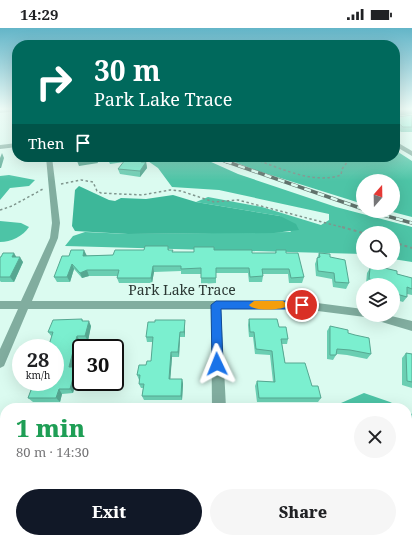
<!DOCTYPE html>
<meta charset="utf-8">
<style>
:root{--surface:#fff;--page:#f6f6f6;--text:#202124;--muted:#757577;--accent:#111827}
body{margin:0;font-family:"Noto Serif",serif;background:var(--page);color:var(--text);height:100vh;display:flex;flex-direction:column;font-size:15px;white-space:nowrap}
*{box-sizing:border-box;margin:0}
p{font-size:13px;color:var(--muted)}
.icon{flex:none;width:22px;height:22px;fill:none;stroke:currentColor;stroke-width:2;stroke-linecap:round;stroke-linejoin:round}
.map{position:relative;flex:1;overflow:hidden}
.panel{position:absolute;left:0px;top:375px;width:412px;height:140px;display:flex;flex-direction:column;background:var(--surface);border-radius:16px 16px 0 0;box-shadow:0 4px 16px #0002}
.panel>*{flex:none}
.top-card{position:absolute;left:12px;top:12px;width:388px;height:122px;border-radius:16px;box-shadow:0 4px 16px #0002;background:#00695c;color:#fff;overflow:hidden}
.needle{width:26px;rotate:20deg}
.tools{position:absolute;left:356px;top:146px;display:grid;gap:8px}
.tools a{display:grid;place-items:center;width:44px;height:44px;border-radius:50%;background:var(--surface);box-shadow:0 4px 16px #0002;font-size:20px}
.speed{position:absolute;left:12px;top:311px;display:flex;gap:8px;font-size:20px;font-weight:700;text-align:center}
.speed>*{display:grid;place-content:center;width:52px;height:52px;border-radius:50%;background:var(--surface);box-shadow:0 4px 16px #0002;line-height:1}
.speed small{font-size:10px;font-weight:400}
.speed .limit{border:2px solid #111;border-radius:6px;background:#fff;color:#111}
.pin{position:absolute;display:grid;place-items:center;width:34px;height:34px;color:#fff;margin:-17px;border:2px solid #fff;border-radius:50%;box-shadow:0 1px 4px #0007}
.me{position:absolute;width:44px;margin:-22px;rotate:358deg;stroke-linejoin:round;filter:drop-shadow(0 0 3px #0008)}
.turn{display:flex;align-items:center;gap:14px;height:84px;padding:0 16px;font-size:18px}
.turn .icon{width:52px;height:52px;stroke-width:2.5}
.turn b{display:block;font-size:28px;line-height:34px}
.then{display:flex;align-items:center;height:38px;padding:0 16px;background:#0003;gap:8px;font-size:15px}
.round{display:grid;place-items:center;flex:none;width:42px;height:42px;border-radius:21px;background:var(--page)}
.head{display:flex;align-items:center;justify-content:space-between;height:68px;padding:0 16px}
h1{font-size:24px;font-weight:800;line-height:30px;color:#1e9e55}
.cta{display:flex;gap:8px;margin-top:auto;padding:8px 16px}
.cta a{flex:1;height:46px;border-radius:24px;background:var(--accent);color:#fff;font-size:16px;font-weight:800;line-height:46px;text-align:center}
.cta a+a{background:var(--page);color:var(--text)}
.status{display:flex;justify-content:space-between;align-items:center;height:28px;padding:0 20px;background:var(--surface);direction:ltr}
.status svg{height:11px;fill:currentColor}
.map>svg:first-child{display:block}
.forest{fill:#4dc4a6}
.water{fill:#3db799}
.lines{fill:none;stroke-linecap:round;stroke-linejoin:round}
.path-far2{stroke:#7f958d;stroke-width:1;stroke-dasharray:2 2;stroke-linecap:butt}
.path-far1{stroke:#7f958d;stroke-width:1.5;stroke-dasharray:2.5 2.5;stroke-linecap:butt}
.path{stroke:#7f958d;stroke-width:2;stroke-dasharray:3 3;stroke-linecap:butt}
.street{fill:#81ad9f;fill-rule:evenodd}
.rail-far1-casing{stroke:#60736c;stroke-width:3}
.rail-casing{stroke:#60736c;stroke-width:3.5}
.rail-far1{stroke:#dbfbf0;stroke-width:2;stroke-dasharray:5.5;stroke-linecap:butt}
.rail{stroke:#dbfbf0;stroke-width:2.5;stroke-dasharray:7;stroke-linecap:butt}
.wall{fill:#6aceb2}
.shaded-wall{fill:#56a791}
.building{fill:#7befcf;stroke:#56a791}
.route{fill:#1a73e8;stroke:#114b97}
.slow{fill:#f59e0b}
.labels{text-anchor:middle;stroke-width:3.5;stroke-linejoin:round;paint-order:stroke}
.street-label{font-size:14px;fill:#2b3834;stroke:#dbfbf0}
</style>
<div class="status"><b>14:29</b><svg viewBox="0 0 49 12"><path d="M0 12V9h3v3zM5 12V6h3v6zM10 12V3h3v9zM15 12V0h3v12zM26 1h20v11H26zM47 4h2v5h-2z"/></svg></div>
<div class="map">
<svg width="412" height="515" viewBox="0 0 412 515">
<rect width="100%" height="100%" fill="#dbfbf0"/>
<g class="forest">
<path d="M395,122L412,133V189L389,183H393V153H363V176L258,143L221,129H395Z"/>
<path d="M107,129H200L238,146L336,179L412,199V234L393,231V205H363V226L65,218L73,208L85,204L128,206L291,204L280,188L196,174L208,169L262,179L321,197L329,192V186L219,162L172,159L158,140L145,131L110,136Z"/>
<path d="M9,147L35,152L29,158L10,160L0,172V148Z"/>
<path d="M0,193L21,195L29,199C23,208 11,214 0,214Z"/>
<path d="M364,365L390,374L402,380H341V375Z"/>
<path d="M407,383L412,386V515H234L248,510H407Z"/>
<path d="M5,493V510H200L211,515H0V494Z"/>
</g>
<path class="water" d="M79,158L109,172L115,173L121,170L146,171L173,167L196,174L280,188L296,196L299,202L274,205L128,206L75,203L72,198L75,162Z"/>
<g class="lines">
<g class="path-far2">
<path d="M249,129L263,134"/>
<path d="M347,134L351,129"/>
</g>
<g class="path-far1">
<path d="M260,133C284,142 315,156 341,147L342,141L348,133"/>
<path d="M61,156L81,152L93,154L97,163L101,165L142,167L170,162L181,163L214,174L238,172L345,200"/>
<path d="M0,182L12,178L43,161"/>
</g>
<g class="path">
<path d="M342,199L363,205"/>
<path d="M393,214L412,220"/>
</g>
<g class="street">
<path d="M0,81H17V83L0,85Z"/>
<path d="M395,113L412,123V128L395,118Z"/>
<path d="M17,115V119L0,121V117Z"/>
<path d="M46,129H52L60,195L58,210L32,273H302L363,281V287H387L412,293V303L365,289L302,281H221L226,380H212L211,281H28L4,338L0,340V321L18,281H0V273H21L50,210L52,195Z"/>
</g>
<defs>
<path id="rail-far1" d="M214,129L227,134"/>
<g id="rail">
<path d="M225,133L363,181"/>
<path d="M369,183L412,195"/>
</g>
</defs>
<use href="#rail-far1" class="rail-far1-casing"/>
<use href="#rail" class="rail-casing"/>
<use href="#rail-far1" class="rail-far1"/>
<use href="#rail" class="rail"/>
</g>
<g class="wall">
<path d="M395,81H412V86L397,88V89L412,87V104H401L395,99Z"/>
<path d="M134,129H148L145,134H146L147,140L140,149L120,146L118,141L131,133Z"/>
<path d="M168,218L169,222L173,224H194L214,222L252,225H275L276,222L286,225L304,249L302,255H289L288,246H263V248L262,254H249L248,245H216V255L201,256V246H181V243L154,244L152,255H119L117,250L118,248H89L82,250L74,241L70,254H57L54,249L69,228L113,227Z"/>
<path d="M319,225L330,229L349,255L346,261L333,259L332,251L316,248L315,236Z"/>
<path d="M0,229H16L23,234L14,254H1L0,253Z"/>
<path d="M372,237L397,246L412,250V267L407,266V269L403,274L393,271V257H370L366,256L367,245Z"/>
<path d="M82,291L83,293L91,298L88,313H80L74,339H76L79,343L73,365L62,366L60,374H33L28,370L55,354L52,309L48,304Z"/>
<path d="M249,291L279,299L288,311L287,316H282L285,335L312,358L321,370L318,374H257L255,358L257,353L273,354L270,327L255,326L253,309H249L248,297Z"/>
<path d="M185,297V309H180L179,329H172L170,351H182L183,356L182,372H144L142,368L143,360H141L139,356L140,352H139L137,347L146,337L151,333L153,314H147L146,309Z"/>
<path d="M330,298L348,305L371,326L367,331L347,327L337,326L336,327L333,332L327,331V303Z"/>
<path d="M406,325L412,326V360L402,357V330Z"/>
</g>
<g class="shaded-wall">
<path d="M412,81V86L395,88L396,83Z"/>
<path d="M2,125L4,130L1,140H0V130Z"/>
<path d="M68,129H77L78,133L70,134Z"/>
<path d="M144,129H148L142,139L141,134Z"/>
<path d="M96,130L98,135L79,138L77,133Z"/>
<path d="M146,134L147,140L140,149V143Z"/>
<path d="M84,222L87,228H83Z"/>
<path d="M14,225L17,230L12,229Z"/>
<path d="M20,229L23,234L14,254L10,249Z"/>
<path d="M72,236L74,241L70,254L67,249Z"/>
<path d="M153,238L154,244L152,255L151,250Z"/>
<path d="M87,242L89,248L82,250L80,245Z"/>
<path d="M185,292V309L184,304Z"/>
<path d="M89,293L91,298L88,313L85,308Z"/>
<path d="M180,304V309L179,329L178,324Z"/>
<path d="M77,308L80,313L73,343L69,339Z"/>
<path d="M171,324L172,329L170,356L169,351Z"/>
<path d="M76,339L79,343L73,365L70,361Z"/>
<path d="M182,351L183,356L182,372L181,368Z"/>
<path d="M59,361L62,366L60,374L56,370Z"/>
</g>
<g class="building">
<path d="M395,81H412L396,83L397,89L412,87V99H403L395,92Z"/>
<path d="M76,129H96V130L77,133Z"/>
<path d="M134,129H144L141,134H146L140,143L118,141L125,132L131,133Z"/>
<path d="M145,218H168V222H173L172,224H194V219H214V222H252V225H276V222H286V225H298L304,249L291,250L289,241H262L263,248L250,249L249,240H216V250H201V240L181,241V238H153L151,250H117L119,242H87L80,245L72,236L67,249H54L62,228H69L71,222H84L83,228L113,227L115,222H144Z"/>
<path d="M3,225H14L12,229H20L10,249H0V229H1Z"/>
<path d="M319,225L330,226V229L345,232L349,255L335,254L334,245L318,243L317,230L320,229Z"/>
<path d="M372,237L397,243V246L412,250V261L407,259V269L393,265V257L392,256L369,251L370,240H372Z"/>
<path d="M82,291V293H89L85,308H77L69,339H76L70,361H59L56,370H28L34,354H55V320H48L53,304H48L53,292Z"/>
<path d="M249,291H277L279,299H286L288,311H281L285,335H305L312,358H318L321,370H259L257,353L275,354L272,323L256,321L254,304H250Z"/>
<path d="M155,292H185L184,304H180L178,324H171L169,351H182L181,368H142L144,356H139L140,347H137L139,337H146L147,333H151L153,309H146L148,294H155Z"/>
<path d="M330,298L348,302V305L355,307L369,310L371,326L350,322L337,321L336,327H330Z"/>
<path d="M406,325L412,326V354L407,353Z"/>
<path d="M5,417V460L0,456V422Z"/>
</g>
<linearGradient id="sky" x2="0" y2="1"><stop stop-color="#63b5c8"/><stop offset="0.53" stop-color="#effdf8"/><stop offset="1" stop-color="#effdf8" stop-opacity="0"/></linearGradient>
<rect width="412" height="153" fill="url(#sky)"/>
<path class="route" d="M216,273H302L307,277L302,281H221L223,336L221,339L217,341L214,339L212,336L211,277Z"/>
<path class="slow" d="M254,273H283L288,277C284,283 252,283 249,277Z"/>
<g class="labels">
<g class="street-label">
<text x="182" y="267">Park Lake Trace</text>
</g>
</g>
</svg>
<div class="tools">
<a><svg class="needle" viewBox="-14 -14 28 28"><path d="M0-13l5 13h-10z" fill="#e53935"/><path d="M0 13l5-13h-10z" fill="#757577"/></svg></a>
<a><svg class="icon" aria-label="search" viewBox="0 0 24 24"><circle cx="10" cy="10" r="6"/><path d="M15 15l6 6"/></svg></a>
<a><svg class="icon" aria-label="layers" viewBox="0 0 24 24"><path d="M12 4l9 5-9 5-9-5zM3 14l9 5 9-5"/></svg></a>
</div>
<div class="speed"><div>28<small>km/h</small></div><div class="limit">30</div></div>
<div class="pin" style="left:302px;top:277px;background:#d93025"><svg class="icon" aria-label="arrive" viewBox="0 0 24 24"><path d="M6 21V4h12l-3 4 3 4H6"/></svg></div>
<svg class="me" style="left:217px;top:336px" viewBox="-20 -20 40 40"><path d="M0-17L14 15 0 8-14 15z" fill="#1a73e8" stroke="#fff" stroke-width="4"/></svg>
<div class="top-card">
<div class="turn"><svg class="icon" aria-label="right" viewBox="0 0 24 24"><path d="M7 20v-9h11M14 6l5 5-5 5"/></svg><div><b>30 m</b>Park Lake Trace</div></div>
<div class="then">Then<svg class="icon" aria-label="arrive" viewBox="0 0 24 24"><path d="M6 21V4h12l-3 4 3 4H6"/></svg></div>
</div>
<section class="panel">
<div class="head"><div><h1>1 min</h1><p>80 m · 14:30</p></div><a class="round"><svg class="icon" aria-label="close" viewBox="0 0 24 24"><path d="M6 6l12 12M18 6L6 18"/></svg></a></div>
<div class="cta"><a>Exit</a><a>Share</a></div>
</section>
</div>
